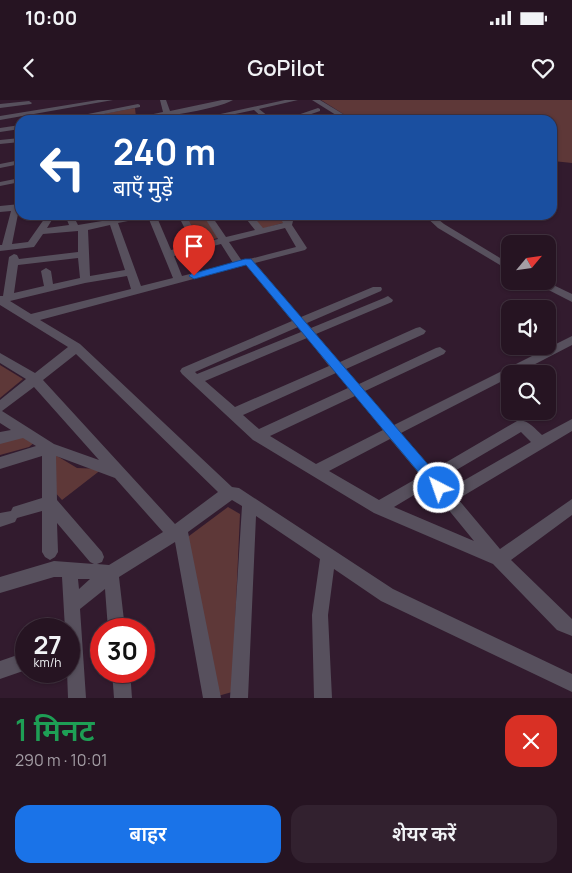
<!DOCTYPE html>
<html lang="hi">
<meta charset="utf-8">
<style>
:root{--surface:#261422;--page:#32212f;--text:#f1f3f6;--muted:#a49ea5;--line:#423340;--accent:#1a73e8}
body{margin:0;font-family:Manrope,"Noto Sans Devanagari",sans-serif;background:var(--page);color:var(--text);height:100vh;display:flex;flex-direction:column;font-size:19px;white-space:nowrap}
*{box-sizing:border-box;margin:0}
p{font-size:16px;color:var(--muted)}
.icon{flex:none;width:28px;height:28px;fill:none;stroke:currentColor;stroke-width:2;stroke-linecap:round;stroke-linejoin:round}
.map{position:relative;height:598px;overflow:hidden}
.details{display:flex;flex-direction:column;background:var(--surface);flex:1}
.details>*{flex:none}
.hud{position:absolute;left:15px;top:15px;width:542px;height:105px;border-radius:15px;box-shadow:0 1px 4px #0004,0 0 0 1px var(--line);background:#1a4fa0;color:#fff;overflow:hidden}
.needle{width:32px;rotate:61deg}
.buttons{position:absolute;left:501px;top:135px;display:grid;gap:10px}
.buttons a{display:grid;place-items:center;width:55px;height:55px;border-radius:10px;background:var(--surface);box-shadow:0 1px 4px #0004,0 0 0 1px var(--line);font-size:25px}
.speed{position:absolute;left:15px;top:518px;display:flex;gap:10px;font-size:25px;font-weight:700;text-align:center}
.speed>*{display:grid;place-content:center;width:65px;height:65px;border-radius:50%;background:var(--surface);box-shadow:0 1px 4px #0004,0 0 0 1px var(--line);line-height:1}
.speed small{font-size:12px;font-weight:400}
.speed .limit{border:8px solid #d22;background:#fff;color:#111}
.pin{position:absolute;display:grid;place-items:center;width:42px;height:42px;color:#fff;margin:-51px -21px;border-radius:50% 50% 50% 0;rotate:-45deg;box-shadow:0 0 5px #0007}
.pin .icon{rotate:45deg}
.me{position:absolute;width:55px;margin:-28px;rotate:319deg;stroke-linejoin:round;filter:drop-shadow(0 0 4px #0008)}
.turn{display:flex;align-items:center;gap:18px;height:105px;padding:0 15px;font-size:22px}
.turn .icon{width:65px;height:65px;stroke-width:2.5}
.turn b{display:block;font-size:35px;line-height:42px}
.round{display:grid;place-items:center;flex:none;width:52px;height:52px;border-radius:15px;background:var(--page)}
.head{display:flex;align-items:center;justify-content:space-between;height:85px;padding:0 15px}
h1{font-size:30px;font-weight:600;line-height:38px;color:#1e9e55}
.button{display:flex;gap:10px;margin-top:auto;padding:10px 15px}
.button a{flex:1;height:58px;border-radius:15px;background:var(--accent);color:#fff;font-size:20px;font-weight:600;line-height:58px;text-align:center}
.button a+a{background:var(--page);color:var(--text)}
.status{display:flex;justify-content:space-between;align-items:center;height:35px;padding:0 25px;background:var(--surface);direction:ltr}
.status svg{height:14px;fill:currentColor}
header{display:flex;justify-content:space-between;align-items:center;height:65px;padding:0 15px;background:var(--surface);font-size:22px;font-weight:600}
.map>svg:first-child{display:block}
.green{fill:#5e3838}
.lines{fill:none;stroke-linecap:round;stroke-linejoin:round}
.minor{fill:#57505d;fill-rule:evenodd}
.route{fill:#1a73e8;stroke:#114b97}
</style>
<div class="status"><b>10:00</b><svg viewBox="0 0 49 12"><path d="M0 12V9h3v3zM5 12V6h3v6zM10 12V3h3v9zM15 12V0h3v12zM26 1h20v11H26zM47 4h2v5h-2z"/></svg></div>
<header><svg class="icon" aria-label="back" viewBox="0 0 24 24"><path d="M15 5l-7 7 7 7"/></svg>GoPilot<svg class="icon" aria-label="heart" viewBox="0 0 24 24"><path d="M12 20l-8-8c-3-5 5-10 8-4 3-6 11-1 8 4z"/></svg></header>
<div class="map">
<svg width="572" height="598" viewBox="0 0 572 598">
<rect width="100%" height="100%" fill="#321b2e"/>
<g class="green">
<path d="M321,0H572V63L553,61L552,20H353Z"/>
<path d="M135,8L136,17L121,20H100L97,15Z"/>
<path d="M185,115H204L218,138L202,142Z"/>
<path d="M250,115H279L286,122L262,129Z"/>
<path d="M0,265L23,279L0,298Z"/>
<path d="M18,330L35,342L29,347L0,355V335Z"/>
<path d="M52,353L77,368L102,369L62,400L52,389Z"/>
<path d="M228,407L240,414L232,592L218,596L181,442Z"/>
</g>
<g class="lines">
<g class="minor">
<path d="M98,0H113L0,20V16Z"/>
<path d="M160,0H166L170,11L222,0H233C217,10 147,20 125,20L163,12Z"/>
<path d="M285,0H298L259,9L273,20H265L254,10L207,20H193Z"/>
<path d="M312,0H320L353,20H344Z"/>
<path d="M29,1L32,3L31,4L0,8V4Z"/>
<path d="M138,4L140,5V7L73,20H58Z"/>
<path d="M318,8L320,9V11L294,20H283Z"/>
<path d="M20,25V29L0,32V28Z"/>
<path d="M20,38V42L0,44V40Z"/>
<path d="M20,60V64L0,68V64Z"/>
<path d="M20,78V82L0,86V82Z"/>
<path d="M20,104L12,144L28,142L47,115H55L47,128L69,125L65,115H73L78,125L108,120L107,115H115L117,118L132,115H156L171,150L193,145L178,115H186L201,143L218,139L203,115H211L226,137L255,130L243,115H252L263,128L283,123L279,115H288L293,121L292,125L307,148L305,150L255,163L301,217L373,187H381L382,189L381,191L307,223L311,228L384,198L388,196L393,200L392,202L316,234L340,262L416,228L420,227L426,231L424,234L346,269L359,284L436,248L440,247L446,251L444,254L365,291L394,325L572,236V245L516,274H510V277L401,333L433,370L517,321C527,318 535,329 542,335L572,319V331L458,399L500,449L572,399V415L511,460L572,519V536L557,530L493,464L374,413L253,340L182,274L180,271L182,268L292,221L246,165L40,220L80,244L232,387L239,388L393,489L572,574V592L381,501L334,469L328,515L332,598H314L312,515L320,459L256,416L248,598H230L242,406L232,400L188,432L221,598H203L175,442L119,477L125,529H108L105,489L80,509L86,598H68L67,571H69V529H65L62,477H54L0,493V477L54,461L94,464L90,462L57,423L58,452L55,457L50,460L45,457L42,452V411L17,418L15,422L0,427V413L11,411L13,407L42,398V356L0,369V357L36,346L23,338L0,344V332L11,330L0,323V300L26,279L0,263V253L35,273L68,247L0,205V196H3L9,157L14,154L17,155L19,159L78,152V131L43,134L34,147L0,151V145H2L11,111L0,112V106ZM148,117L173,178L141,186L118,123ZM110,125L125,170L90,176L88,130ZM285,128L296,147L242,161L229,142ZM221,144L233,163L182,176L174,156ZM78,158L80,178L53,184L51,171L46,168L41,171L44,186L14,193L18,165ZM127,176L131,189L31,214L10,201L85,183ZM298,227L301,232L197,274L195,272ZM307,238L329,266L235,307L205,281ZM76,254L218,392L175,424L43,280ZM336,273L348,288L259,329L243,315ZM34,287L99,360L54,344L2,311ZM355,296L383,330L316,364L270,336ZM521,332L531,342L449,389L441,379ZM390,339L421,376L379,400L329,371ZM56,356L115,378L163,432L109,465L97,464L102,462L104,457L102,452L57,400ZM429,386L474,441L394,407ZM78,479H90L79,489Z"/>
<path d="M424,115H433L444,124L510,164V171L438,128Z"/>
<path d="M531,181H545L572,194V202Z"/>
<path d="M26,552V570L0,579V561Z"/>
<path d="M112,571H130L132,598H114Z"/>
</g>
</g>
<path class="route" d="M245,159H251L444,383L446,388L444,392L439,393L435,392L246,165L194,179L189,176L191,174Z"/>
</svg>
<div class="buttons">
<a><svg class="needle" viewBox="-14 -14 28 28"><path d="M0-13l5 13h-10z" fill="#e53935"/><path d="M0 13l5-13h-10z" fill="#a49ea5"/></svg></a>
<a><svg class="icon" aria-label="sound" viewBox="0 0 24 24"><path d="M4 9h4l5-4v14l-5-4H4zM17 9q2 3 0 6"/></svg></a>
<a><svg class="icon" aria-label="search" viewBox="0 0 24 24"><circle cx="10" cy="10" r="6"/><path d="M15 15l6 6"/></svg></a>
</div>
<div class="speed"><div>27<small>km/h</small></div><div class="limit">30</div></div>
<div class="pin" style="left:194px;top:176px;background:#d93025"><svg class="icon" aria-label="arrive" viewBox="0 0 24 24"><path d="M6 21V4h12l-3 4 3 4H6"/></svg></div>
<svg class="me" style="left:439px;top:388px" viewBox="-20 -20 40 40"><circle r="17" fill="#1a73e8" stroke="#fff" stroke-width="3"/><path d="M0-11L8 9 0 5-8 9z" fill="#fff"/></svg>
<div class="hud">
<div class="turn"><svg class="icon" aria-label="left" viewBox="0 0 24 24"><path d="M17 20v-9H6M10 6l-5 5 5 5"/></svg><div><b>240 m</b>बाएँ मुड़ें</div></div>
</div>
</div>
<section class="details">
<div class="head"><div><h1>1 मिनट</h1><p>290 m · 10:01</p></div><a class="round" style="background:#d93025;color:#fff"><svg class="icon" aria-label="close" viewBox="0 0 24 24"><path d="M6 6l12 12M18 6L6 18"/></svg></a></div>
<div class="button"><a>बाहर</a><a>शेयर करें</a></div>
</section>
